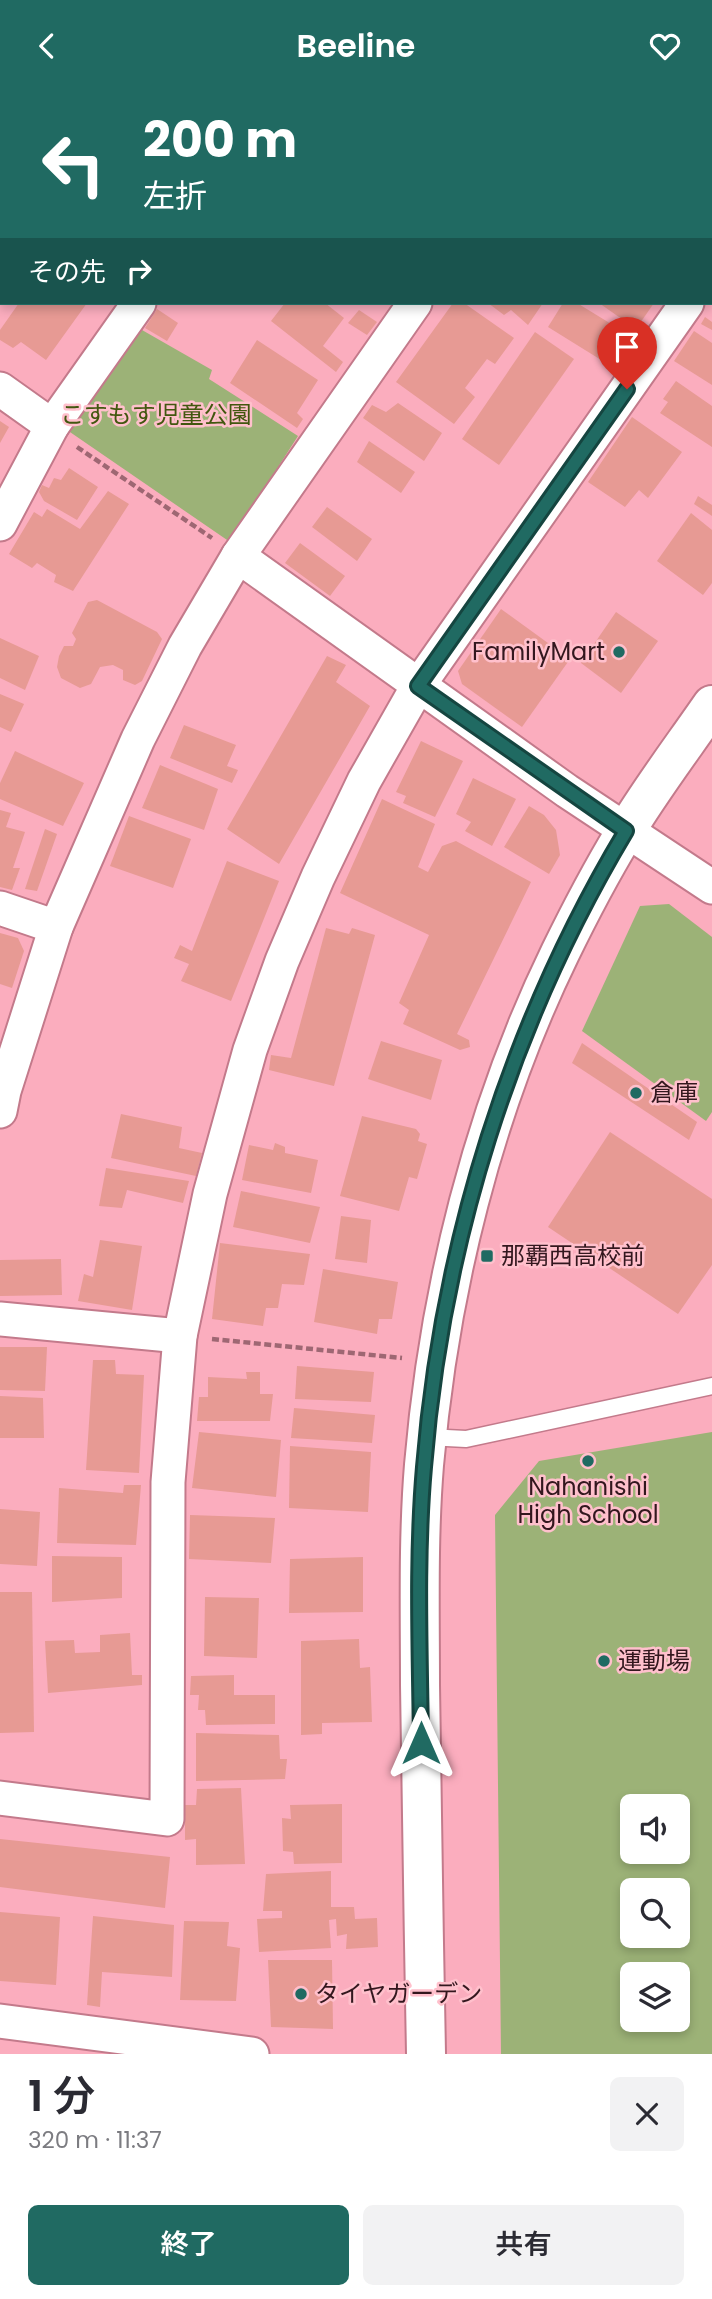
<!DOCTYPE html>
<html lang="ja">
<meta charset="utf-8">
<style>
:root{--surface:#fff;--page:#f2f2f3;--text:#2b2b33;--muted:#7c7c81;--accent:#206a62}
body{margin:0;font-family:Poppins,"Noto Sans JP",sans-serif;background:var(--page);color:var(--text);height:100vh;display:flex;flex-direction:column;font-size:26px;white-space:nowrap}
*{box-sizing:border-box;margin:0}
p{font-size:23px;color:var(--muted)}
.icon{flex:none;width:38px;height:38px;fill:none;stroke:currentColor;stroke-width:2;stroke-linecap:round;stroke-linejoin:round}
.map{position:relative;height:1963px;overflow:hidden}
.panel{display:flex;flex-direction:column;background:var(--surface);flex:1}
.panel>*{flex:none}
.top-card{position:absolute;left:0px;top:0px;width:712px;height:214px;box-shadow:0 4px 10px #0003;background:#206a62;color:#fff;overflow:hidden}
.buttons{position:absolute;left:620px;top:1703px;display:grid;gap:14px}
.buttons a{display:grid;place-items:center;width:70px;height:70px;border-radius:10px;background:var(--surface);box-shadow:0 4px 10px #0003;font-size:35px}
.pin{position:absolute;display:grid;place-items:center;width:60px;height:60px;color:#fff;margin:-72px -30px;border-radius:50% 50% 50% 0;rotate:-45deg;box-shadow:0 0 7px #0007}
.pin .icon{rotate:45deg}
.me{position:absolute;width:77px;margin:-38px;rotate:0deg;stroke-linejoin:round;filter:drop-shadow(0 0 5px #0008)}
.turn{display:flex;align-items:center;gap:24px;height:147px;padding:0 28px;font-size:32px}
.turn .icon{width:91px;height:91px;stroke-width:2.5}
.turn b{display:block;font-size:49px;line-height:60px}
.then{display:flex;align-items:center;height:66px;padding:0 28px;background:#0003;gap:14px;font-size:26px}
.round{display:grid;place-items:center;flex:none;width:74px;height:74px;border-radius:10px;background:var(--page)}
.summary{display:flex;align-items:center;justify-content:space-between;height:119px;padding:0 28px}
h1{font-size:42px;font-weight:600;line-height:52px}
.button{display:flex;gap:14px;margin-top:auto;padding:14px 28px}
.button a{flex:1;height:80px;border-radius:10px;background:var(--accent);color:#fff;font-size:28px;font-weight:600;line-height:80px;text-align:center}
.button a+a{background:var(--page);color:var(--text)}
header{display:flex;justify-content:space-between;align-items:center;height:91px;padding:0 28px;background:var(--accent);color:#fff;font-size:32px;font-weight:600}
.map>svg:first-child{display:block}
.green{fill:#9cb277;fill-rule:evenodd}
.building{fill:#e79a94}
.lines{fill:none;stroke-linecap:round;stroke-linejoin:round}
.service-casing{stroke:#c37a8b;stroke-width:19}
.minor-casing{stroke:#c37a8b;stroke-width:37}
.tertiary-casing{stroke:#c37a8b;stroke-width:42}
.path{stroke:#9e6773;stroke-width:4.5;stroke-dasharray:7 3.5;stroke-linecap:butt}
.service{stroke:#fff;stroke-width:16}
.minor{stroke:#fff;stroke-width:33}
.tertiary{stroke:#fff;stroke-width:38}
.route-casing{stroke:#154540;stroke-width:18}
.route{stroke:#206a62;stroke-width:12}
.poi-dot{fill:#206a62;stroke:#ffc0cc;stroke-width:2.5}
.labels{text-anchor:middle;stroke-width:5;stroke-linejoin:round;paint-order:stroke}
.park-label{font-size:24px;fill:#42570f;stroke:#ffc0cc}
.poi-label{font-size:24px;fill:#33171e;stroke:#ffc0cc;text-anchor:start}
</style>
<header><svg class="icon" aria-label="back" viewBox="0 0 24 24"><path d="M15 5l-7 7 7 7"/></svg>Beeline<svg class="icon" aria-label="heart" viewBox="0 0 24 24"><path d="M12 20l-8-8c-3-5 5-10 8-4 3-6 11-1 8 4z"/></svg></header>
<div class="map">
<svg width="712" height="1963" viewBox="0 0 712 1963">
<rect width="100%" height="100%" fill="#fbadbe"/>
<g class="green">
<path d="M142,239L212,279L209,288L298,345L230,451L67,339Z"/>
<path d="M669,813L712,846V1021L706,1030L582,940L640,815Z"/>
<path d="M712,1341V1963H501L495,1424L539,1370ZM677,1715V1760H632V1715ZM632,1799H677V1844H632ZM632,1883H677V1928H632Z"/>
</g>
<g class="building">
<path d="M19,212H87L46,269L21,251L13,257L0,249V239Z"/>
<path d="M285,212H325L344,227L323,255L343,271L336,281L271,230Z"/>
<path d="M453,212H464L514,247L495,273L487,268L465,297L475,306L454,333L396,291Z"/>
<path d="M488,212H543L528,234L511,219L504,224Z"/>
<path d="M563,212H577L634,247L614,277L548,236Z"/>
<path d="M599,212H654L636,238Z"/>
<path d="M157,218L178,232L167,250L145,237Z"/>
<path d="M359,219L377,231L367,244L348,232Z"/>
<path d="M705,226L712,231V239L701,233Z"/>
<path d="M694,240L712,252V294L674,270Z"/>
<path d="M535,241L574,268L499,374L462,348Z"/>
<path d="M257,249L318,289L297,322L303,328L297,337L230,292Z"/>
<path d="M676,290L712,315V356L660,322L668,311L663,308Z"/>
<path d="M398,312L442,342L424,370L363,327L372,314L386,321Z"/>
<path d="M632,326L682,361L648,407L639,399L625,416L588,391Z"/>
<path d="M0,330L9,336L0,352Z"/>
<path d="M369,350L415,381L401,402L357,371Z"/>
<path d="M69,377L98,396L77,429L44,410L39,401L42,394L49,397L54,387L61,389Z"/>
<path d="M108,400L129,413L73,500L54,491L56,484L37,472L32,477L9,463L34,421L42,426L47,418L80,438Z"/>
<path d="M698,405L712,414V425L694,413Z"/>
<path d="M327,416L372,448L357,470L312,436Z"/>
<path d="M691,422L712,439V492L703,504L657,470Z"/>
<path d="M300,452L345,485L330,505L285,472Z"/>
<path d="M97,509L157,541L162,548L142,590L135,594L123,589V579L113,574L100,576L91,593L80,597L61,587L57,576L59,565L64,555H73L76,548L72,542L88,511Z"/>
<path d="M501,518L570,568L522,636L462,593L458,580Z"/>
<path d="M616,521L658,550L621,602L581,572Z"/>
<path d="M0,547L39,565L25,599L0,587Z"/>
<path d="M327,565L346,574L336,591L370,615L279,773L227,738Z"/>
<path d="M0,603L24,613L11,641L0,636Z"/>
<path d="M184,634L236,654L227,675L238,679L232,692L170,667Z"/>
<path d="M421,650L463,670L435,726L403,712L406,705L396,701Z"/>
<path d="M15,660L84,692L63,735L0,708V692Z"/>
<path d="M160,674L218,698L204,739L142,717Z"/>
<path d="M473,687L516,708L492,755L465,740L471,731L456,723Z"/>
<path d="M382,708L435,733L418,776L428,781L442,755L456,750L531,791L457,943L469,949L470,956L460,959L403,933L409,919L399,912L429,844L340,802Z"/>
<path d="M529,715L544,724L556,739L560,764L549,783L504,756Z"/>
<path d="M0,719L11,722L6,736L25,741L13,777H20L12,799L0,796Z"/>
<path d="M129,725L191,748L173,797L110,775Z"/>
<path d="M45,738L57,743L37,800L25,798Z"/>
<path d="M227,770L279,790L231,910L181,890L189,873L174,867L180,854L192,860Z"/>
<path d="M326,837L349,843L352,837L375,844L334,995L269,979L271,964L291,967Z"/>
<path d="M0,842L18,847L24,860L12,897L0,893Z"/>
<path d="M381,950L442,969L431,1009L368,988Z"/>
<path d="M582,952L697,1031L689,1049L572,972Z"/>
<path d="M121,1023L182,1036L179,1057L202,1062L196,1085L111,1067Z"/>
<path d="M362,1025L416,1038L420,1043L418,1050L427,1053L417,1088L409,1086L399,1120L340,1105Z"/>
<path d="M610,1041L712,1108V1174L678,1223L548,1136Z"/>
<path d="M275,1052L285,1056V1062L318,1069L311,1102L242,1089L249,1054L273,1059Z"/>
<path d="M106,1077L189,1090L183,1112L127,1099L122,1117L99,1115Z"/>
<path d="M241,1100L320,1116L310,1152L233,1136Z"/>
<path d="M341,1125L371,1129L367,1172L335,1168Z"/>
<path d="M100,1149L142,1155L132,1219L78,1210L84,1183L93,1186Z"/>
<path d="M220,1152L310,1163L304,1194L282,1193L278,1217H266L263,1235L212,1228Z"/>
<path d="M61,1168L62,1204L0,1205V1169Z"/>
<path d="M323,1178L398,1191L392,1228H379L377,1243L314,1231Z"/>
<path d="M0,1256H47L45,1300L0,1299Z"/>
<path d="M93,1269H115L116,1283L144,1284L139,1382L86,1379Z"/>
<path d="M297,1275L374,1281L371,1311L295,1308Z"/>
<path d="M246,1281H260V1303H273L270,1330H197L199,1306H208V1286L247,1288Z"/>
<path d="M0,1305L43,1307L44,1347H0Z"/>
<path d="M294,1317L375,1324L372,1352L291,1347Z"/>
<path d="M199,1341L281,1349L276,1406L192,1397Z"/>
<path d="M290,1355L371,1361L368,1421L289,1417Z"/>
<path d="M124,1394H141L136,1454L57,1452L59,1397L123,1402Z"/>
<path d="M0,1418L40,1421L37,1475L0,1473Z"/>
<path d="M190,1424L275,1427L271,1472L189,1468Z"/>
<path d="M52,1465L122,1466V1507L52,1511Z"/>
<path d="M363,1466V1521L289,1522L290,1468Z"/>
<path d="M0,1501H32L34,1641L0,1642Z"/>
<path d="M205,1506L259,1507L257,1567L204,1565Z"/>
<path d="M130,1542L132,1584H142V1594L48,1602L45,1550L74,1549L75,1562L100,1561V1544Z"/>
<path d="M359,1548L360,1577L370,1576L372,1631L322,1632V1643L301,1644V1550Z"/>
<path d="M234,1584V1604H275V1633L206,1634L205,1619H198L199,1604H190L191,1585Z"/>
<path d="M196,1642L279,1644L280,1668H287L285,1688L196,1690Z"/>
<path d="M241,1697L245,1773L196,1774V1748L185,1749V1714H196L197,1698Z"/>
<path d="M342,1713V1772L294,1773L293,1761L283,1760L282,1727L291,1728L290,1714Z"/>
<path d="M0,1748L170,1766L165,1817L0,1796Z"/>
<path d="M331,1780V1816H354L355,1828L377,1827L378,1856L346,1858L347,1843L337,1845L336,1828L329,1829L331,1857L259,1861L257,1828L282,1827V1820H263L266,1783Z"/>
<path d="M0,1821L60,1826L56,1894L0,1890Z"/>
<path d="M93,1825L174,1834L172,1886L102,1881L100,1916L87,1914Z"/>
<path d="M184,1830L229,1831L227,1855L240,1857L236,1910L180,1909Z"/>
<path d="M268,1869H332L333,1938L271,1936Z"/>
</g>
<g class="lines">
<defs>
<path id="service" d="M427,1346L466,1348L712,1295"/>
<g id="minor">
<path d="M473,0L475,2"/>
<path d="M292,2L293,0"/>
<path d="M710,179L712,177"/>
<path d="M0,298L52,335"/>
<path d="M0,433L52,335L139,212"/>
<path d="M238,465L567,700L712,796"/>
<path d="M0,817L56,836"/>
<path d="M0,1020L4,1000L56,836L138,648L185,555L238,465L415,212"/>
<path d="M0,1228L180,1245"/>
<path d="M0,1707L167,1728L168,1391L180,1245L210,1103L250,959L282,870L318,786L364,690L418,595L687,212"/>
<path d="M0,1930L252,1963"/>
</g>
<g id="tertiary">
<path d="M0,3L2,0"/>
<path d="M426,1963C424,1840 421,1717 420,1594C420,1520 418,1447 424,1374C439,1199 483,1020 560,862C580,821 601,781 624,743C651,698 683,656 712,614"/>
</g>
</defs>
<use href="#service" class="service-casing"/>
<use href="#minor" class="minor-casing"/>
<use href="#tertiary" class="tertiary-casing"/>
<g class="path">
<path d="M77,356L212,447"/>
<path d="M212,1248L402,1267"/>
</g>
<use href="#service" class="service"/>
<use href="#minor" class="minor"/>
<use href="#tertiary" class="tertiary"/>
</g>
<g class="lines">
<defs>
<path id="route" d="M421,1652C420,1560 416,1468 424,1376C442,1152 511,932 626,740L418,595L627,298"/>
</defs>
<use href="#route" class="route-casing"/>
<use href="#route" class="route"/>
</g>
<g class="poi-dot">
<circle cx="619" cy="561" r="7"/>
<circle cx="636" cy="1002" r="7"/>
<rect x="480" y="1158" width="14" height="14" rx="3.5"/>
<circle cx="588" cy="1370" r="7"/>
<circle cx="604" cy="1570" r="7"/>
<circle cx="301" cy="1903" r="7"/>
</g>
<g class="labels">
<g class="park-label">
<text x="156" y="332">こすもす児童公園</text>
</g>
<g class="poi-label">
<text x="605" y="569" text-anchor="end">FamilyMart</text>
<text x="650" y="1010">倉庫</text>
<text x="501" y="1173">那覇西高校前</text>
<text x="588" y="1404" text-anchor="middle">Nahanishi<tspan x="588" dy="28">High School</tspan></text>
<text x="618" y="1578">運動場</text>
<text x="315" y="1911">タイヤガーデン</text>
</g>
</g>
</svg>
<div class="buttons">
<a><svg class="icon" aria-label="sound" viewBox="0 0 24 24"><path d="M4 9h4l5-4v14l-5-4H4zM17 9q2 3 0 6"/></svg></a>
<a><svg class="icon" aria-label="search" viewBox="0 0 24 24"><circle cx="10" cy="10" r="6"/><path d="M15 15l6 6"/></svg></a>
<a><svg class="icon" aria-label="layers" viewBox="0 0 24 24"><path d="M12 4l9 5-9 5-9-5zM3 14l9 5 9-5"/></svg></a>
</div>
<div class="pin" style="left:627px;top:298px;background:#d93025"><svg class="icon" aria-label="arrive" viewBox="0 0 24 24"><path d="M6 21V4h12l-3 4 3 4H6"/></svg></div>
<svg class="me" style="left:421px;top:1652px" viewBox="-20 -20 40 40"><path d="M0-17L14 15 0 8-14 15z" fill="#206a62" stroke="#fff" stroke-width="4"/></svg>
<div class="top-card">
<div class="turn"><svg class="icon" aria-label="left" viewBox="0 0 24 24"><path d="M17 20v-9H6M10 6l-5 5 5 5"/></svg><div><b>200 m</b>左折</div></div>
<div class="then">その先<svg class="icon" aria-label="right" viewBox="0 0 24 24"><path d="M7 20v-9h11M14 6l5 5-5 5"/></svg></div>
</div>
</div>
<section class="panel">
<div class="summary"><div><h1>1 分</h1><p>320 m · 11:37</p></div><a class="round"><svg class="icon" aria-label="close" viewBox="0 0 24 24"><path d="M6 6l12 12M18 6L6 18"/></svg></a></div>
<div class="button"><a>終了</a><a>共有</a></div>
</section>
